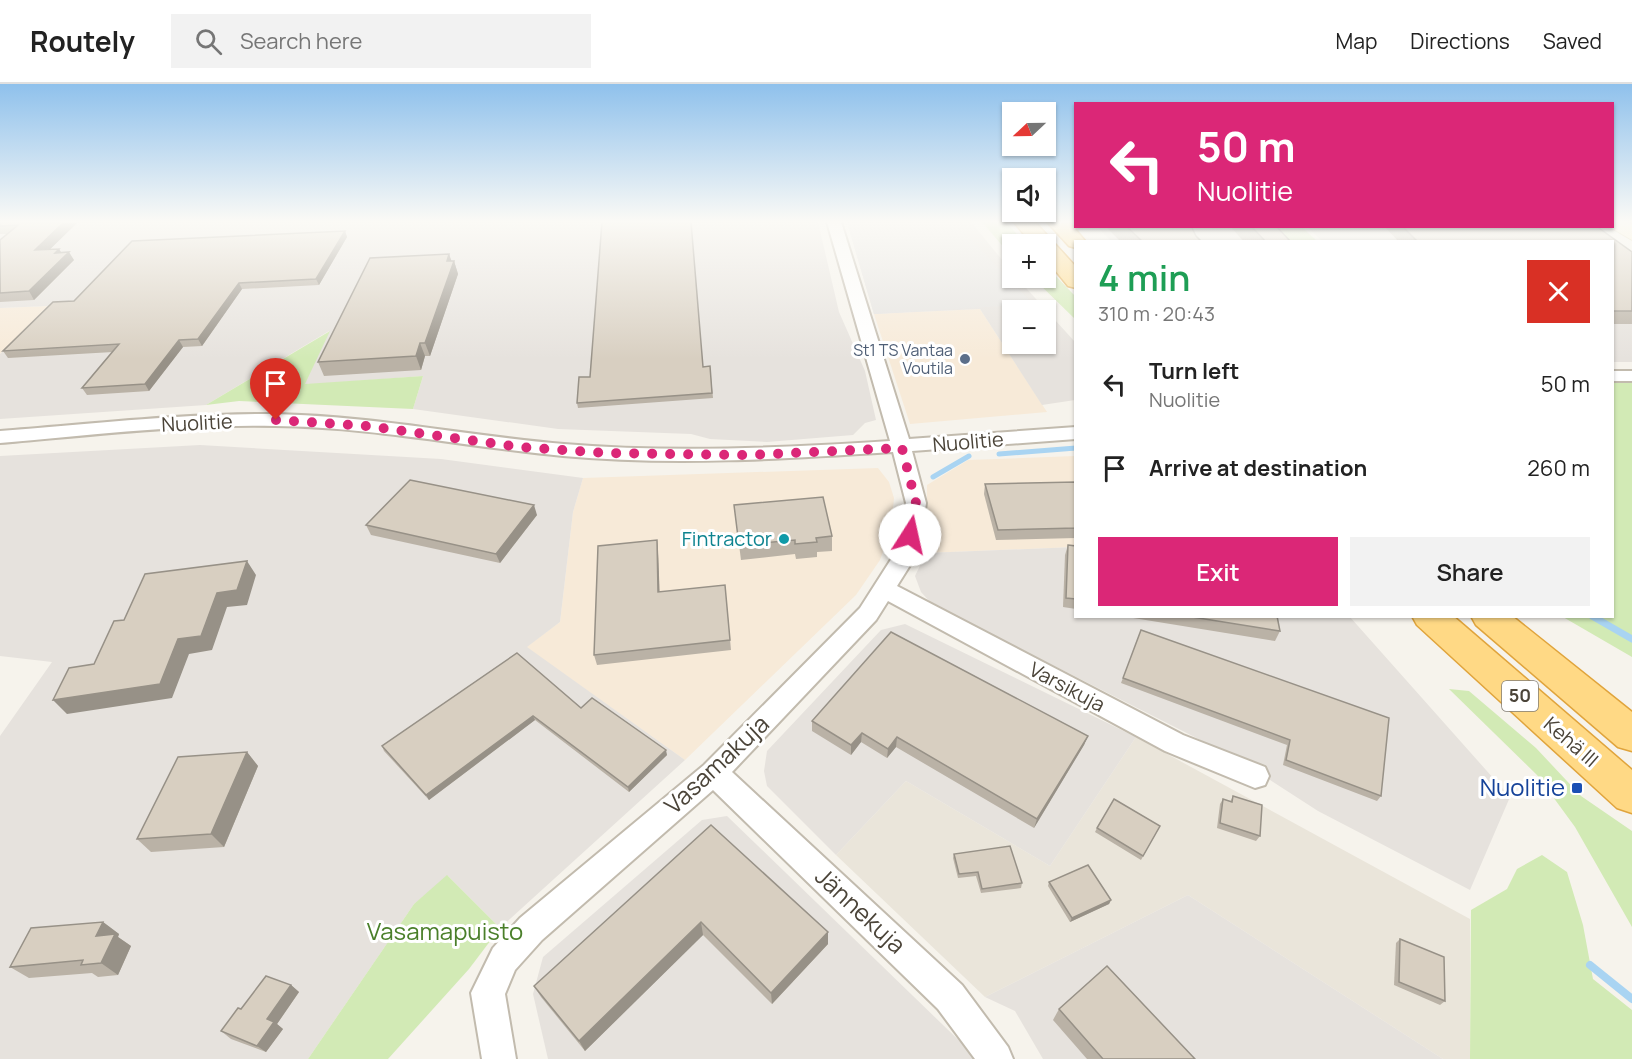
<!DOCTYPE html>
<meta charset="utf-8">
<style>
:root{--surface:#fff;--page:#f2f2f2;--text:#222;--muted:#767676;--line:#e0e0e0;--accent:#db2777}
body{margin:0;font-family:Manrope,sans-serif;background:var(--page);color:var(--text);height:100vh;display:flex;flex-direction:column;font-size:22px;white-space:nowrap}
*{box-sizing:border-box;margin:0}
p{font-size:20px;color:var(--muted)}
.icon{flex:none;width:33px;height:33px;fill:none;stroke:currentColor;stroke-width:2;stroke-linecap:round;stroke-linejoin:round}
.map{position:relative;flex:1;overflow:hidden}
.details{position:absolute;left:1074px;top:156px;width:540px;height:378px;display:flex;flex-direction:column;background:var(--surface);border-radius:0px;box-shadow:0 2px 4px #0004}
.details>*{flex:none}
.top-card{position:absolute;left:1074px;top:18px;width:540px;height:126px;border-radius:0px;box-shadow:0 2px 4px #0004;background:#db2777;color:#fff;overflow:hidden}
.needle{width:39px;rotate:248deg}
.controls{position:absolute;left:1002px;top:18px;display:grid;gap:12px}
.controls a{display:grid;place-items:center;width:54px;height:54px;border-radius:0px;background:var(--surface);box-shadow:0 2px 4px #0004;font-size:30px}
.pin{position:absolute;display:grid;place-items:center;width:51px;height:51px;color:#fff;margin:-62px -26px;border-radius:50% 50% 50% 0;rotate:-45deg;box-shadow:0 0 6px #0007}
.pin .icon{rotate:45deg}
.me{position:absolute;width:66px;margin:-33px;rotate:10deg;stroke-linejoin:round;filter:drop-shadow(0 0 4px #0008)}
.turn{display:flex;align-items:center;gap:21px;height:126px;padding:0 24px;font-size:27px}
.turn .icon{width:78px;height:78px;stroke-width:2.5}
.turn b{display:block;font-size:42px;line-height:51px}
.round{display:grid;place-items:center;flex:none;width:63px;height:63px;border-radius:0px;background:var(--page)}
.headline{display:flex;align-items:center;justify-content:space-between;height:102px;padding:0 24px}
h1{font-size:36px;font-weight:600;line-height:45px;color:#1e9e55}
.action{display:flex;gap:12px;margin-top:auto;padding:12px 24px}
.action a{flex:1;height:69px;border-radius:0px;background:var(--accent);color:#fff;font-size:24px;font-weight:600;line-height:69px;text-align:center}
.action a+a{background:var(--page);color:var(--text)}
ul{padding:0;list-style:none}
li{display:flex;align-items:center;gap:18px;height:84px;padding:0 24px}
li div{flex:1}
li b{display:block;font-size:22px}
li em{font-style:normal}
header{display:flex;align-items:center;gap:36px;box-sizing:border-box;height:84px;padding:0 30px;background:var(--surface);border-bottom:2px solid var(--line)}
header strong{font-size:28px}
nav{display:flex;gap:33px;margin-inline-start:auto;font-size:21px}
.search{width:420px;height:54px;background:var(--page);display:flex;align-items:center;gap:15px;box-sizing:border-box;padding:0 21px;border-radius:0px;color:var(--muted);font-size:22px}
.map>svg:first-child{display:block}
.residential{fill:#eae5da}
.commercial{fill:#f7ead8}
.industrial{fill:#e6e2dd;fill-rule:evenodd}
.green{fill:#d2eab5}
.parking{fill:#e5e3e0}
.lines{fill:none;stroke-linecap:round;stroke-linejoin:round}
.stream-far2{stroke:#a9d4f2;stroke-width:5}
.stream-far1{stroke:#a9d4f2;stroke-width:7}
.stream{stroke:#a9d4f2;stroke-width:8}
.minor-casing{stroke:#c2bbae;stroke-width:4}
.secondary-casing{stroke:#d6c79b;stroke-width:2}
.trunk-casing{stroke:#e0a43c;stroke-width:3}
.minor{fill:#fff;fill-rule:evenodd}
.secondary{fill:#fff3cd;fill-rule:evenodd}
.trunk{fill:#ffd985;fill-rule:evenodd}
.wall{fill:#bab2a6}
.shaded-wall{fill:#979187}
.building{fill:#d8cfc1;stroke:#979187;stroke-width:1.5}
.route{stroke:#db2777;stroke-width:10;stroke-dasharray:0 18}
.service-dot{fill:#5c6f8a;stroke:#fff;stroke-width:2}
.culture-dot{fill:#0f9aa8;stroke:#fff;stroke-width:2}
.transit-dot{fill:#1a4fb4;stroke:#fff;stroke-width:2}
.labels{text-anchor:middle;stroke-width:6;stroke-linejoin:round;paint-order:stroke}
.far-service-label{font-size:16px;fill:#4e5e75;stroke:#fff;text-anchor:end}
.shield{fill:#fff;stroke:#817c74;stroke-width:1.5}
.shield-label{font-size:18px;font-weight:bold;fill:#4b4439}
.street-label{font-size:20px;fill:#4b4439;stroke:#fff}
.culture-label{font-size:20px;fill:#0d838f;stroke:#fff;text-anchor:end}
.near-street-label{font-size:24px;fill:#4b4439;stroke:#fff}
.near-transit-label{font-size:24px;fill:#164399;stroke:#fff;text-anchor:end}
.near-park-label{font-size:24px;fill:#4a7f2a;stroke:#fff}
</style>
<header>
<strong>Routely</strong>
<div class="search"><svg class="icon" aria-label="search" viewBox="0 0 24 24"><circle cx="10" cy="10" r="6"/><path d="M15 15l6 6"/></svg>Search here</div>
<nav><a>Map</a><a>Directions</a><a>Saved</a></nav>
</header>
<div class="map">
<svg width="1632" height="975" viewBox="0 0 1632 975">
<rect width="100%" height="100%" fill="#f6f3ec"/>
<path class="residential" d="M1136,653L1470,835V975H1443L1188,811L985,913L836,771L906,697L1050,782Z"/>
<g class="commercial">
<path d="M49,222L0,270V224Z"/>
<path d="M980,225L1047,328L910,340L874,230Z"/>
<path d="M1075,372V463L926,469L927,401L968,376Z"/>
<path d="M878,384L889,398L894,414L891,445L880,476L856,511L685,676L526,563L560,538L573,428L583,394Z"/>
</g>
<g class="industrial">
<path d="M0,138H818L839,228L865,287L876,336L865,339L853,351L767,358L710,355L691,350L558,345L413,325L423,292L304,301L329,247L206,321L0,335V270L48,222L0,224Z"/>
<path d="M847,138H971L1012,188V194H1017L1075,258V316L1042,321L980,225L874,230ZM1012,226H1046V260H1012Z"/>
<path d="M1585,142L1606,157H1322L1307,143Z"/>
<path d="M1097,143H1259L1274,157H1111Z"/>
<path d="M1612,162L1632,176V278H1613Z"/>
<path d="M200,361L441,375L583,394L573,428L560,538L527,563L685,676L500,844L448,792L414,820L308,975H0V652L52,578L0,572V372Z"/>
<path d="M1075,463L1076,532L1350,533L1510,713L1470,806L1318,727L1236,674L932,520L921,508L915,492L926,469Z"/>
<path d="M905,540L1136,653L1050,782L906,697L836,771L767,702L764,687L767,667L881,546Z"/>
<path d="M727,732L973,970L975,975H548L533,910L543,873L702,736Z"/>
<path d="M1188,811L1443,975H1043L1015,927L985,913Z"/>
</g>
<g class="green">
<path d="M982,138H1006L1026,160H1012V173Z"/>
<path d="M1258,143H1302L1317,157H1273Z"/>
<path d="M1046,182L1075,212V235L1033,194H1046Z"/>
<path d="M330,247L305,300L423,292L413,325L239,317L206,321Z"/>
<path d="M1632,298V573L1563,533L1612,532L1613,299Z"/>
<path d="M1449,605L1469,607L1536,664L1581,712L1632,747V843L1575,743L1537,691Z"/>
<path d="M1542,771L1567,788L1583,841L1593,895L1632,926V975H1470L1471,826L1507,805L1517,785Z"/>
<path d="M447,791L500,844L469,885L388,975H308L414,820Z"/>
</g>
<path class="parking" d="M847,138H954L1033,220L874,230Z"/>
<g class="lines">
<g class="stream-far2">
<path d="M999,370L1076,364"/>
<path d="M933,393L969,372"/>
</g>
<path class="stream-far1" d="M1592,532L1632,555"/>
<path class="stream" d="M1590,881L1632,915"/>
<defs>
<g id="minor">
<path d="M827,138H841L909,355L1076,343V355L912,367L926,419L919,467L897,502L1183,651L1265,683L1269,692L1265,701L1255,704L1165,667L888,517L876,536L732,688L962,901L1008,963L1013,975H975L938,925L713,706L542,856L515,886L505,910L516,975H482L471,909L493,864L520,834L704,681L860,524L897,466L906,419L893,368C784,375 673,382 563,372C467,363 372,343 275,342C183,340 92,351 0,359V347C92,340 184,329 276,330C373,332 468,352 564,360C673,369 782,364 890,357Z"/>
<rect x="1612" y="287" width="20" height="10"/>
</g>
<path id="secondary" d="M1612,138H1628L1632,141V156L1608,142H1612Z"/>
<g id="trunk">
<path d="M1014,138H1035L1076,183V204L1068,202L1046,175V160H1032Z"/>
<path d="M1047,138H1069L1086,158H1076V164L1069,162Z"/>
<path d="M1412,532H1453L1632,686V729L1617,724L1417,541Z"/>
<path d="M1471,532H1512L1632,628V667L1618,663L1476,541Z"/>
</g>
</defs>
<use href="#minor" class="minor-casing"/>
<use href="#secondary" class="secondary-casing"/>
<use href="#trunk" class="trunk-casing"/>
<use href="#minor" class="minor"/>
<use href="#secondary" class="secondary"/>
<use href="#trunk" class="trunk"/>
</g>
<g class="wall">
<path d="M0,138H78L50,165H59L61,168L74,176L34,216L0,218V156L7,150H0Z"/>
<path d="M1105,142H1191L1196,152L1202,158H1121Z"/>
<path d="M1230,142H1276L1291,158H1244Z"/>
<path d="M1384,142H1596L1632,168V240H1612V158H1399Z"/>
<path d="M345,147L347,153L319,201L242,205L202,262L183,263L149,307L87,311L82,304L113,268L8,274L3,267L74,217Z"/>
<path d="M449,170L451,177H454L458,190L430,272H425L421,286L324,292L318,278Z"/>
<path d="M710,282L713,314L578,324L577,319L703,283Z"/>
<path d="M1076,398V454L996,456L984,410L985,400Z"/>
<path d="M734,421L832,452V467L817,468V473L796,475L795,470L741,476Z"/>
<path d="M537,431L500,479L371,451L366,441Z"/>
<path d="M657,456L658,466L659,508L725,501L731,566L597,581L594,571Z"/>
<path d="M1068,461L1076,462V525L1063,523L1065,471Z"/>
<path d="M1121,532H1277L1280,547L1275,557Z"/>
<path d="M1141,546L1381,712L1377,717L1283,681L1287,661L1121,599Z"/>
<path d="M517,569L581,624L667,671L629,708L535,636L429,716L384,667L382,662Z"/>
<path d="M812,637L1088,652L1084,661L1034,744L896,663L887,674L861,658L851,671L812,647Z"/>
<path d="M247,668L258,682L224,763L151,768L137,755Z"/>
<path d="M1233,712L1260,752L1256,757L1217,744L1220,720L1223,715L1230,718Z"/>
<path d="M711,741L828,860L772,920L703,851L585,967L541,913L534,902Z"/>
<path d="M1160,742L1141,776L1095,748L1097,744Z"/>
<path d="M954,770L1022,799L1021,804L981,809L976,792L958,794L953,774Z"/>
<path d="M1049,798L1111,816L1109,820L1070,838L1048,802Z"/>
<path d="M103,838L119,850L118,853L131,862L118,891L98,893L92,889L29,894L10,883Z"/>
<path d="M1400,855L1445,917L1440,921L1394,901L1396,859Z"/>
<path d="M291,901L299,908L277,940L283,945L266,968L231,955L221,947L241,925Z"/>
<path d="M1059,925L1195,975H1087L1053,936Z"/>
</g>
<g class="shaded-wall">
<path d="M64,138H78L40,175L35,166Z"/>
<path d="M345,147L347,153L319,201L316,195Z"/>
<path d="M59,165L64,173L69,168L74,176L34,216L29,207L55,169Z"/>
<path d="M449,170L453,181L454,177L458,190L430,272L425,259Z"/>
<path d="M239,199L242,205L202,262L198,255Z"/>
<path d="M179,256L183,263L149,307L145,300Z"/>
<path d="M420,259L425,272L421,286L416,272Z"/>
<path d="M534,421L537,431L500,479L496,470Z"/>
<path d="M657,456L658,466L660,518L658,508Z"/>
<path d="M247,477L256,491L247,521L227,523L212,566L189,570L172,614L67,630L53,616L178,555L217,509Z"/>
<path d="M533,632L535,636L429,716L426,711Z"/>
<path d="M862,649L861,658L851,671V661Z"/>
<path d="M1088,652L1084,661L1034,744L1037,735Z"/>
<path d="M897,653L896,663L887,674L888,665Z"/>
<path d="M666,666L667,671L629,708L628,703Z"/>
<path d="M247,668L258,682L224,763L211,750Z"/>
<path d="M1111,816L1109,820L1070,838L1072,834Z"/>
<path d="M103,838L119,850L118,853L131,862L118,891L101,879L96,852Z"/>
<path d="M701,838L703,851L585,967L579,957Z"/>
<path d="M828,848V860L772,920L771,909Z"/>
<path d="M291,901L299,908L277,940L283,945L266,968L257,962L267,935Z"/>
</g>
<g class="building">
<path d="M0,138H64L35,166L59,165L55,169L69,168L29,207L0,209V156L18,141L0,142Z"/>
<path d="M602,138H691L703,283L710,282L712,309L577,319L579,293H590Z"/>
<path d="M1126,142H1191L1196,152L1202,158H1143Z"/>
<path d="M1251,142H1276L1291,158H1266Z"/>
<path d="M1402,142H1596L1632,168V227H1612V158H1418Z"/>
<path d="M345,147L316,195L239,199L198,255L179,256L145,300L82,304L119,260L3,267L53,218L74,217L132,157Z"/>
<path d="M449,170L447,177H454L425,259H420L416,272L318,278L370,174Z"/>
<path d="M410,396L534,421L496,470L366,441Z"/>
<path d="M1076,398V444L998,446L985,400Z"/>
<path d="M823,413L832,452L816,454L817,458L795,460V456L739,461L734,421Z"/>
<path d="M657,456L658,508L725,501L730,556L594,571L598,462Z"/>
<path d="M1068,461L1076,462V515L1066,514Z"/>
<path d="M247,477L237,506L217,509L201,552L178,555L160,600L53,616L69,584L94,580L114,537L124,536L145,490Z"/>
<path d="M1186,532H1277L1280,547Z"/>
<path d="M1141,546L1389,634L1381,712L1286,676L1290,656L1123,594Z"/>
<path d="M891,548L1088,652L1037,735L897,653L888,665L862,649L851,661L812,637Z"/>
<path d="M517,569L581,624L592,614L666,666L628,703L533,632L426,711L382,662Z"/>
<path d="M247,668L211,750L137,755L178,673Z"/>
<path d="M1233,712L1262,721L1260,752L1220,739L1223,715L1232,718Z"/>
<path d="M1114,715L1160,742L1143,772L1097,744Z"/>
<path d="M711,741L828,848L771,909L701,838L579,957L534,902Z"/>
<path d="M1010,762L1022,799L982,805L978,788L959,790L954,770Z"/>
<path d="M1088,781L1111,816L1072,834L1049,798Z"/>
<path d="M103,838L96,852L115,850L101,879L81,881L83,876L10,883L31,844Z"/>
<path d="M1400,855L1444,873L1445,917L1399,898Z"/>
<path d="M1107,882L1195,975H1103L1059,925Z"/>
<path d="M266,892L291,901L267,935L274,938L257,962L221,947L238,924L241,925Z"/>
</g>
<linearGradient id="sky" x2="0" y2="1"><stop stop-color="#8fc1ec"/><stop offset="0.5" stop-color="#fbfaf6"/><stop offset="1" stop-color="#fbfaf6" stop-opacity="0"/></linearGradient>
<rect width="1632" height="275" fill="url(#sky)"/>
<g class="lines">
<path class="route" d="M276,336L367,342L519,363L605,369L748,371L902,364L916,419L910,451"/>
</g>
<circle class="service-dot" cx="965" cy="275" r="6"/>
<circle class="culture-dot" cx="784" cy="455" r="6"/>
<rect class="transit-dot" x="1571" y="698" width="12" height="12" rx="3"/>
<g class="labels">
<g class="far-service-label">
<text x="953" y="272">St1 TS Vantaa<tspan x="953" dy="18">Voutila</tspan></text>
</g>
<rect class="shield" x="1502" y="597" width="36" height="30" rx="4.5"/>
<g class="shield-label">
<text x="1520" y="618">50</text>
</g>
<g class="street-label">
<text transform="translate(197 339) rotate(-3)" y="7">Nuolitie</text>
<text transform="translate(968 358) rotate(-5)" y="7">Nuolitie</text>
<text transform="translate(1067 603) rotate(28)" y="7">Varsikuja</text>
<text transform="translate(1571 658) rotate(41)" y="7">Kehä III</text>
</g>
<g class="culture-label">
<text x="772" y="462">Fintractor</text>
</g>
<g class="near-street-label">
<text transform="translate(717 681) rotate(-43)" y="8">Vasamakuja</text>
<text transform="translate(860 827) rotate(43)" y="8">Jännekuja</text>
</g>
<g class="near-transit-label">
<text x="1565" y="712">Nuolitie</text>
</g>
<g class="near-park-label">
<text x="445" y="856">Vasamapuisto</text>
</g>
</g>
</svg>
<div class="controls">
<a><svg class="needle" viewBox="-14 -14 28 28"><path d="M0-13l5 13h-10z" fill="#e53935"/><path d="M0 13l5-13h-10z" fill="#767676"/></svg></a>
<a><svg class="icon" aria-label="sound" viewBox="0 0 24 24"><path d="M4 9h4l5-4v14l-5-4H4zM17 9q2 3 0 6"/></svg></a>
<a>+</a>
<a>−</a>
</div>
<div class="pin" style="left:276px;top:336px;background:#d93025"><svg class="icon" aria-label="arrive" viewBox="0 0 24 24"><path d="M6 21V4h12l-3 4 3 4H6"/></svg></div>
<svg class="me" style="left:910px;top:451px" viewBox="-20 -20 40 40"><circle r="19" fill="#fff"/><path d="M0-13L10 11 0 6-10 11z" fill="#db2777"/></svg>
<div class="top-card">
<div class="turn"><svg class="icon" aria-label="left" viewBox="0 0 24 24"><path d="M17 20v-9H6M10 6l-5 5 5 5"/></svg><div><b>50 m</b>Nuolitie</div></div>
</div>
<section class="details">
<div class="headline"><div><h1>4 min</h1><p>310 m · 20:43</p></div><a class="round" style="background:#d93025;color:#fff"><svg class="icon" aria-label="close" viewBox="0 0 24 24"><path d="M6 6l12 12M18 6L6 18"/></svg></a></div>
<ul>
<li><svg class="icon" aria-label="left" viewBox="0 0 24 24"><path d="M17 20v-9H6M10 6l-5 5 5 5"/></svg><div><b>Turn left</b><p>Nuolitie</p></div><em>50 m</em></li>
<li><svg class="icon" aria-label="arrive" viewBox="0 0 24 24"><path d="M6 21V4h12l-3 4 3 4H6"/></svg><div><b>Arrive at destination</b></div><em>260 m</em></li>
</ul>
<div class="action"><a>Exit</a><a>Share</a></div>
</section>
</div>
